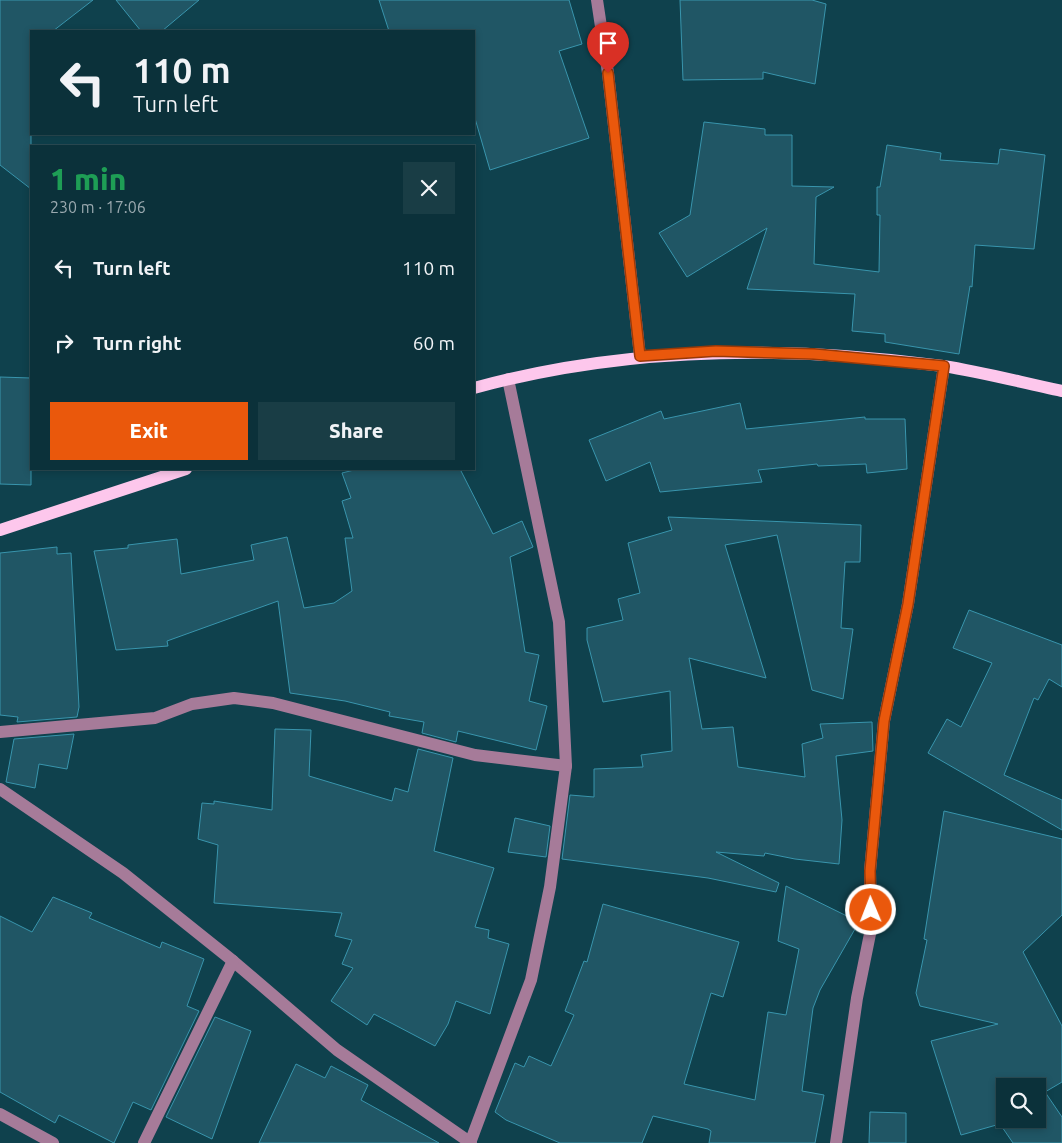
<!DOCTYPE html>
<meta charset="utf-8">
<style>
:root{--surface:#0b313a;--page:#193d45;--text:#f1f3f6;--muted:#9aa9af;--line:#2b4c54;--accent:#ea580c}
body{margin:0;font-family:Ubuntu,sans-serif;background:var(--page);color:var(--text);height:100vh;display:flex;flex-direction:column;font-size:19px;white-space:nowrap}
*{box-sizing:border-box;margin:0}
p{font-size:16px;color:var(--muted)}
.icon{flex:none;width:28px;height:28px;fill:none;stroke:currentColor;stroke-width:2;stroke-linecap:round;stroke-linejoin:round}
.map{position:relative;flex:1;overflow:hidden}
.panel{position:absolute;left:30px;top:145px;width:445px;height:325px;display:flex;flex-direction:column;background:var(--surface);border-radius:0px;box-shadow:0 2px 8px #0003,0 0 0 1px var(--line)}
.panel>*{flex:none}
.guide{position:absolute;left:30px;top:30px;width:445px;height:105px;border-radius:0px;box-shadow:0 2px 8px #0003,0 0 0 1px var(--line);background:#0b313a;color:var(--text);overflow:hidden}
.buttons{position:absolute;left:996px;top:1078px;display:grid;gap:10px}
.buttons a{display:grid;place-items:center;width:50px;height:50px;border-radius:0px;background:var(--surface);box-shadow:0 2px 8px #0003,0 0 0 1px var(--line);font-size:25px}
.pin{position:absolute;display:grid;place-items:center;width:42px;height:42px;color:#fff;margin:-51px -21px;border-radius:50% 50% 50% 0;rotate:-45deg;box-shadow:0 0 5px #0007}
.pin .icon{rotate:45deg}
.me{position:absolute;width:55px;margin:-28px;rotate:359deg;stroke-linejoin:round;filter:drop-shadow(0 0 4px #0008)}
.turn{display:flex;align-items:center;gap:18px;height:105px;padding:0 20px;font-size:22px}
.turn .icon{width:65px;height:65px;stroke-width:2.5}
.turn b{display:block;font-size:35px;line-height:42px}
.round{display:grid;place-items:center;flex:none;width:52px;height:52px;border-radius:0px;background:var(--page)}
.headline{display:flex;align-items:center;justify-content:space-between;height:85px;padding:0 20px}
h1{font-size:30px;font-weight:800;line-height:38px;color:#1e9e55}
.cta{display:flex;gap:10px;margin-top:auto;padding:10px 20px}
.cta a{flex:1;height:58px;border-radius:0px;background:var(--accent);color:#fff;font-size:20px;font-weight:800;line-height:58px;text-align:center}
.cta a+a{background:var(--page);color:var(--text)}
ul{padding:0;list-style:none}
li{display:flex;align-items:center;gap:15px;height:75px;padding:0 20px}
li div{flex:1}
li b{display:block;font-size:19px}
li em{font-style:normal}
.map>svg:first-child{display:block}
.building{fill:#205665;stroke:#3995ad;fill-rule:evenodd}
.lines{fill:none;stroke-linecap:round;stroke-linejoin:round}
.minor{stroke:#a67b99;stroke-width:12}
.major{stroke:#fdc7ec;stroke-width:12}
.route-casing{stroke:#983908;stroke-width:12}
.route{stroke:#ea580c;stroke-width:9}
</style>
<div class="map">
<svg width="1062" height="1143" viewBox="0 0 1062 1143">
<rect width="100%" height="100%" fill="#0f414d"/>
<g class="building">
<path d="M0,0H93L53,31H31V189L0,165Z"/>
<path d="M116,0H199L162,31H141Z"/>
<path d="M379,0H569L582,44L559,51L589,138L490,170L474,115V31H389Z"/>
<path d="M680,0H812L826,4L815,84L763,72V79L683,80Z"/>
<path d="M704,122L765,129V135H792V186L834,187L816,197L814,264L879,272L880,215H877V187H880L887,145L941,153L940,160L998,164L1000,149L1045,155L1034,249L975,245L972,287L970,286L959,354L885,342V334L852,331L855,294L747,289L767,228L687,277L659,233L690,215Z"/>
<path d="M0,377L31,378V485L0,484Z"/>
<path d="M740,403L746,429L865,417V419H905L907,469L867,473L866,464L818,466L817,464L758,470L762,482L660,492L650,462L606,481L589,440L661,411L664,419Z"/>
<path d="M358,469H460L493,534L522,521L533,547L510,557L525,652L539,655L529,701L547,706L536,750L458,731L456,742L422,733L424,722L389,716L390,712L345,701L290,693L278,601L167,641L168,646L116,650L94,551L128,548V545L177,539L181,574L254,560L251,545L287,537L304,608L334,603L352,591L345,538H353L342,501L351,498L342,473Z"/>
<path d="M668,517L861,525L860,562H845L841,628L853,629L843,699L812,690L777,535L725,545L766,678L689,658L702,729L733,727L738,767L805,777L802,744L823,738L820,724L872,722L873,751L836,756L842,820L839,864L795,859L765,853L764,856L716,852L779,883L776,892L708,878L562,859L570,795L594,797V769L643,767L641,755L672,751L670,691L603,702L587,640V628L623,620L618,599L640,593L628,543L672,530Z"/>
<path d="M57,547V554L71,553L79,707L77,717L17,722L18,717L0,715V553Z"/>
<path d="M969,610L1062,645V687L1049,679L1038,700L1034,698L1004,775L1062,800V830L928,753L947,719L961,727L992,663L953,648Z"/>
<path d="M275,729L311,730L309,776L392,801L395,788L408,792L418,749L453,758L434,851L494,868L475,927L489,930L488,938L509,944L490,1014L456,1001L448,1024L435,1046L374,1014L367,1025L331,1001L353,968L342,964L352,940L335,936L342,913L214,903L218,845L198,839L202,803L214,804V801L272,810Z"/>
<path d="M74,734L67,769L39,764L35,788L6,782L14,739Z"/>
<path d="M944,811L1062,839V915L1023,952L1062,1026V1082L1045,1092L1062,1117V1143H1013L1000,1124L961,1135L931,1041L998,1024L920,1006L916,993L927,940L924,939ZM1005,1086H1038V1119H1005Z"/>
<path d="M515,818L550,826L546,857L508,852Z"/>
<path d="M786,886L859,922L820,990L813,1008L802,1091L824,1095L815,1143H709L711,1131L708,1129L653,1116L642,1143H560L506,1120L495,1112L515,1063L524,1067L529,1056L551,1066L574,1015L565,1011L584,961L587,962L603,904L739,942L723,997L711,993L684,1084L755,1100L768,1012L786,1015L799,949L778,941Z"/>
<path d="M53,897L92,913L89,918L160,948L162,942L204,959L187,1006L199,1011L151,1110L133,1102L114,1143L59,1115L55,1123L0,1092V916L32,932Z"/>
<path d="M215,1017L251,1031L212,1139L166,1117Z"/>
<path d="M296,1064L325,1078L331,1066L368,1085L361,1100L439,1143H259Z"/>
<path d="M870,1112L906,1113V1143H869Z"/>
</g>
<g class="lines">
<g class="minor">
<path d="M597,0L608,73L640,356"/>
<path d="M0,732L155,718L192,704L234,698L273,703L475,755L566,766"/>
<path d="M0,789L123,873L233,961L337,1050L471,1143"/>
<path d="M0,1114L53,1143"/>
<path d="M144,1143L233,961"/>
<path d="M470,1143L531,980L550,887L566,766L559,622L508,379"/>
<path d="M836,1143L857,998L871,929L870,871L884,721L908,604L944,366"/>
</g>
<g class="major">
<path d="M474,388C627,346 786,345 943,366C983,372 1023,383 1062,391"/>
<path d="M0,530L186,469"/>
</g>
</g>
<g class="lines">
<defs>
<path id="route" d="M608,73L640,356L716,351L814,354L944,366L908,604L884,721L870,871L871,910"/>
</defs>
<use href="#route" class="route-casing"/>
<use href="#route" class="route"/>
</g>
</svg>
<div class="buttons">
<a><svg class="icon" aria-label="search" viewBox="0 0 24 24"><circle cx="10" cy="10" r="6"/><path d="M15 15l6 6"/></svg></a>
</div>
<div class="pin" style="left:608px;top:73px;background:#d93025"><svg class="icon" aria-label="arrive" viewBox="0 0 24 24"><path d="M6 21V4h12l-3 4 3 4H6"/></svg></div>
<svg class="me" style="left:871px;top:910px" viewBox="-20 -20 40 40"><circle r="17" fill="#ea580c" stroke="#fff" stroke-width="3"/><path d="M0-11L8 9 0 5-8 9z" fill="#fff"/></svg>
<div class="guide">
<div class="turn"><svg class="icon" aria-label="left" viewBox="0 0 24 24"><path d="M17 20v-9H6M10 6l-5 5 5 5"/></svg><div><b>110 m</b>Turn left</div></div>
</div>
<section class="panel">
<div class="headline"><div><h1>1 min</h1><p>230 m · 17:06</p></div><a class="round"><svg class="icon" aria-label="close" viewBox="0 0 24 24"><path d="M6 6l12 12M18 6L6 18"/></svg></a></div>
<ul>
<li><svg class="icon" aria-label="left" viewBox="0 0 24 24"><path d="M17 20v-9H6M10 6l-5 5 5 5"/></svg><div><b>Turn left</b></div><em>110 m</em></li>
<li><svg class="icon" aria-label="right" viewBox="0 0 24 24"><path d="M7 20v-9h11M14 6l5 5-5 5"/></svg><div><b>Turn right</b></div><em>60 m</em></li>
</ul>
<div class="cta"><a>Exit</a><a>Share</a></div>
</section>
</div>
